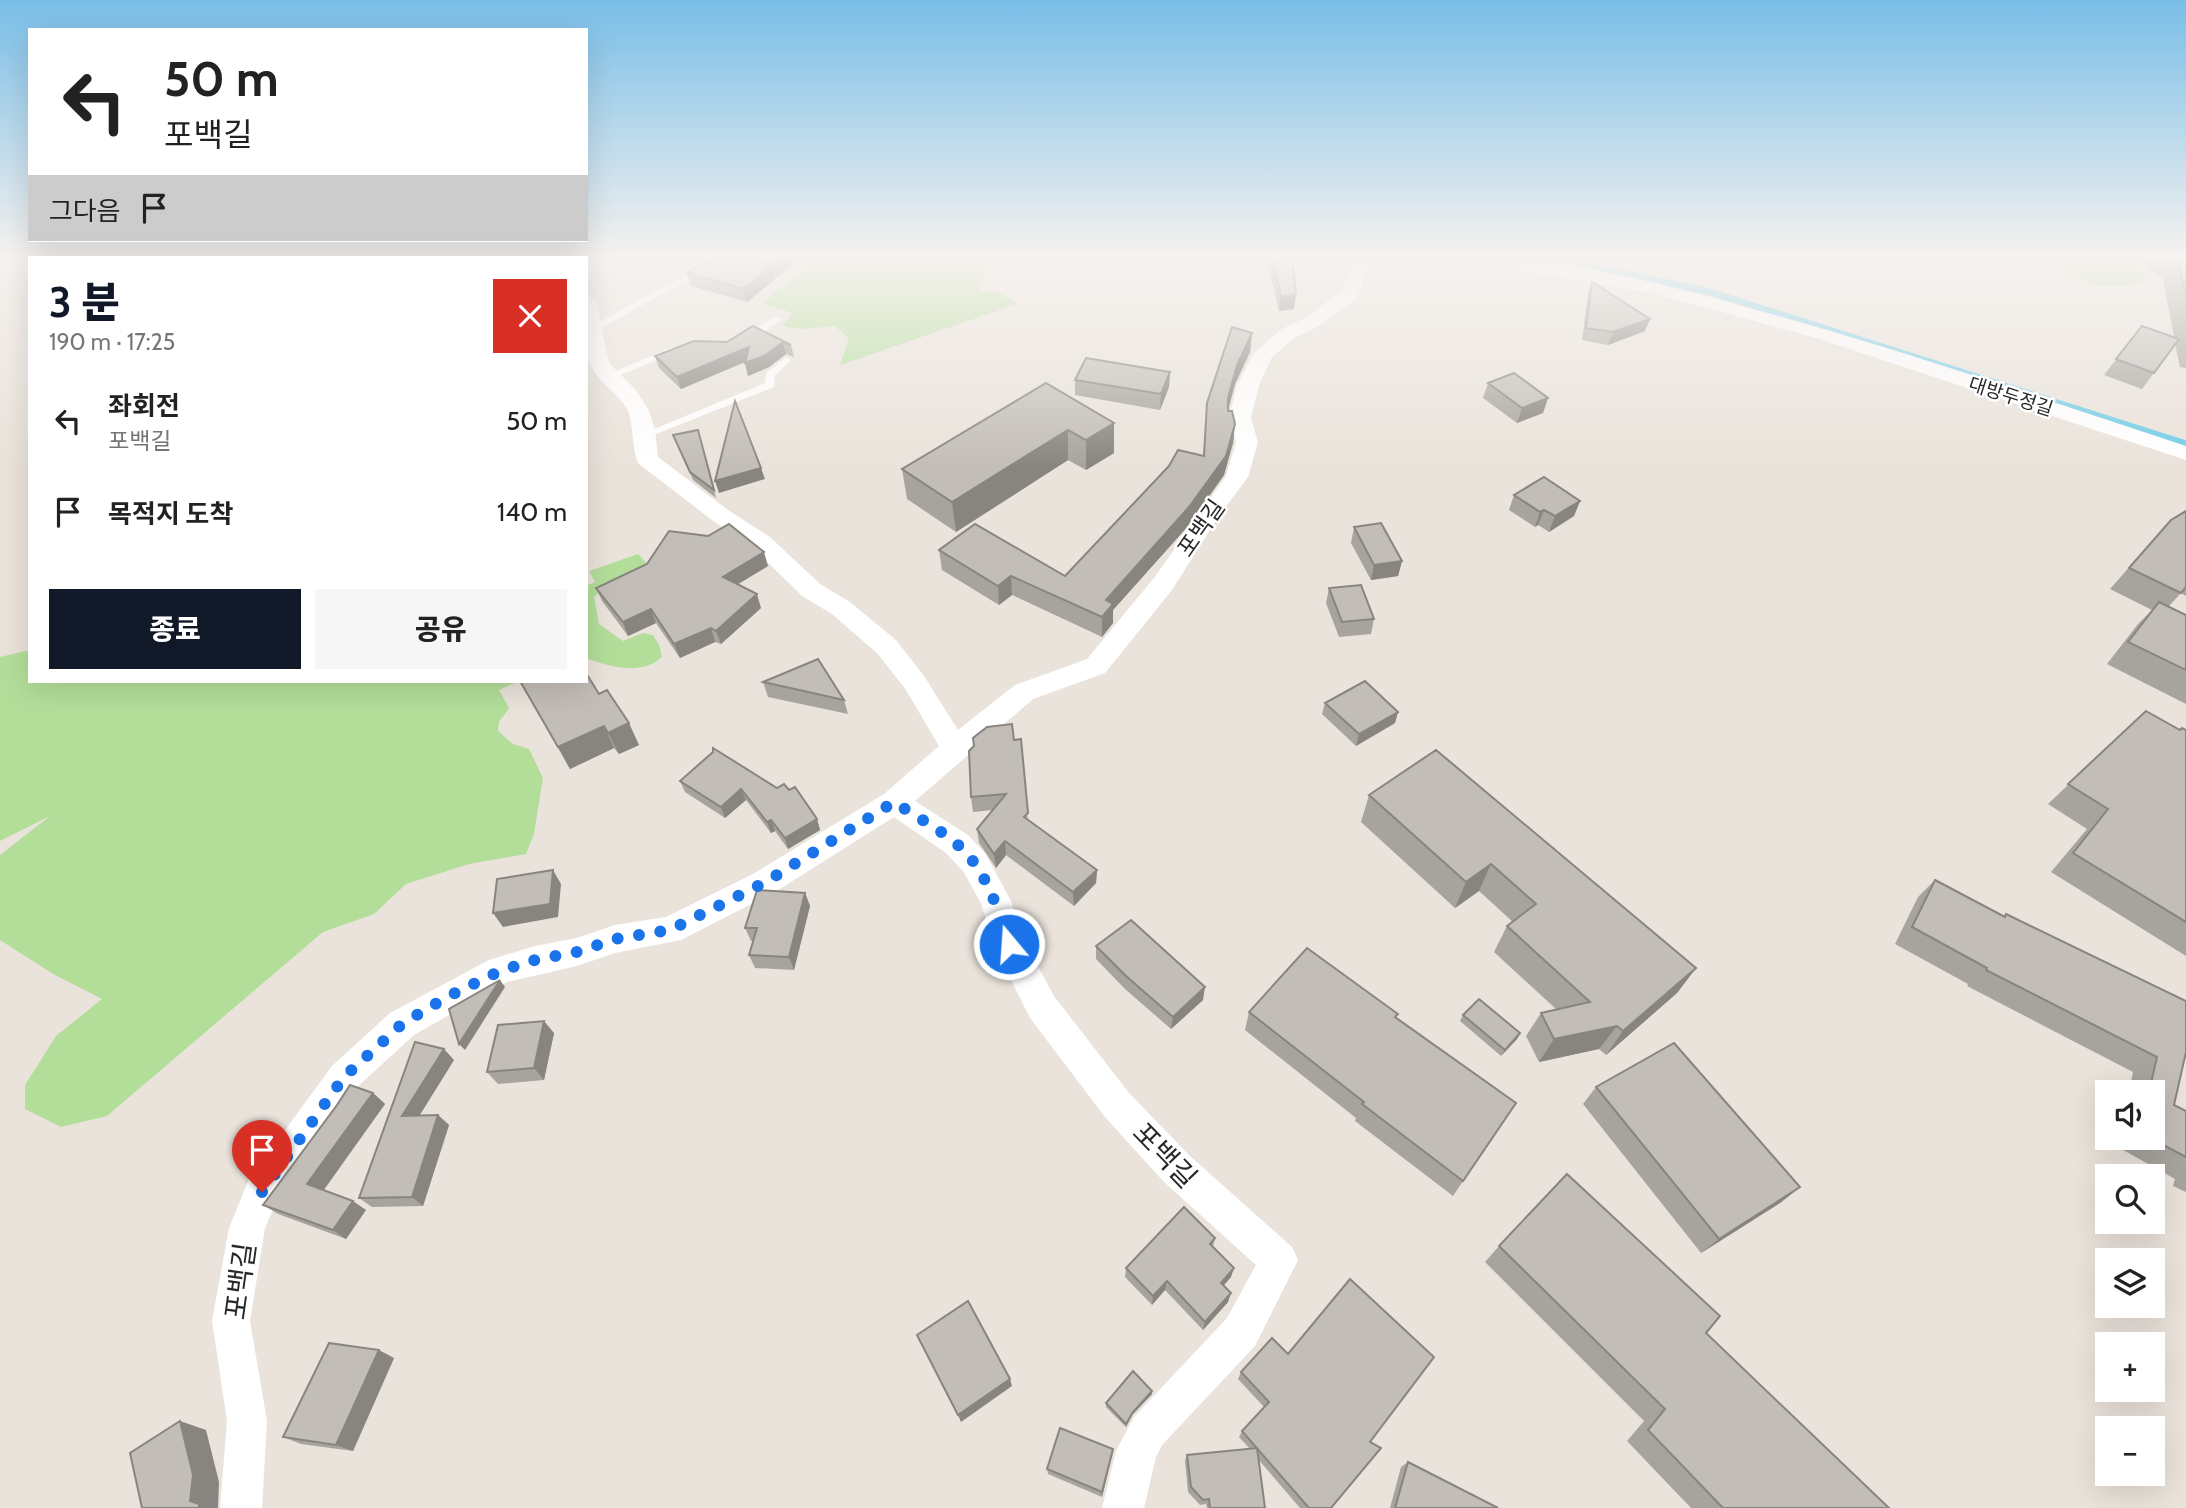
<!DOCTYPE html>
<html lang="ko">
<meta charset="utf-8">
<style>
:root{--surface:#fff;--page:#f6f6f6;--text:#222;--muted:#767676;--accent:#111827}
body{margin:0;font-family:Cabin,"Noto Sans KR",sans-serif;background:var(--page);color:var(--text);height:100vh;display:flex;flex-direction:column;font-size:26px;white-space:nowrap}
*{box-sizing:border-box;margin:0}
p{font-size:23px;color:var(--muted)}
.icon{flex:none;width:38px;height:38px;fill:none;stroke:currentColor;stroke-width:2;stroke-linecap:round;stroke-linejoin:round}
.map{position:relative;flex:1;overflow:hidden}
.side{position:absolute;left:28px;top:256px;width:560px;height:427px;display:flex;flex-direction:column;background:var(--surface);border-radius:0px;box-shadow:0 7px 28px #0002}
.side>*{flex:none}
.top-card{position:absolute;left:28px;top:28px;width:560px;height:214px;border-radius:0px;box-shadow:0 7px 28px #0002;background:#fff;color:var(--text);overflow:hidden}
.fabs{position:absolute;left:2095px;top:1080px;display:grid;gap:14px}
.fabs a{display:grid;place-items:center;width:70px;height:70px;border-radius:0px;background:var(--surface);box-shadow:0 7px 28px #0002;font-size:35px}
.pin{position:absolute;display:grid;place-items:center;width:60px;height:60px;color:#fff;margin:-72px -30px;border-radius:50% 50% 50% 0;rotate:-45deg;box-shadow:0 0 7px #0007}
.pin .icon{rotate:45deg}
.me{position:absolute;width:77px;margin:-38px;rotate:342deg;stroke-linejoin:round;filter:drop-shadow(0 0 5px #0008)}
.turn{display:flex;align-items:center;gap:24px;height:147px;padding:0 21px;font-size:32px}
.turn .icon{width:91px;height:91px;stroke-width:2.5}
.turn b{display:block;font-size:49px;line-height:60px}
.then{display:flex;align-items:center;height:66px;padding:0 21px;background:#0003;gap:14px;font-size:26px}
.round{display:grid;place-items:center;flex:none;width:74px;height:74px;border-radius:0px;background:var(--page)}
.summary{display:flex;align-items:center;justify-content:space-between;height:119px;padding:0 21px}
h1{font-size:42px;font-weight:800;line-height:52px;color:var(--accent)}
.button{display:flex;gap:14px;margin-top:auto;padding:14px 21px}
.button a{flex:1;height:80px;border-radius:0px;background:var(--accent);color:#fff;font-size:28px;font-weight:800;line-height:80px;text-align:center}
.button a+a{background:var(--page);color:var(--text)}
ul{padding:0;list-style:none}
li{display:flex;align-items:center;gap:21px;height:91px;padding:0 21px}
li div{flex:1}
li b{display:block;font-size:26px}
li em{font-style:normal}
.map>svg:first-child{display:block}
.green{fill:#b3de9a}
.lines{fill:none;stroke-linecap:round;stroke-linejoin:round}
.stream{stroke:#72cce8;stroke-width:7}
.lane{fill:#fff;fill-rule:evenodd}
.street{fill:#fff;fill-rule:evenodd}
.wall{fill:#a7a39d}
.shaded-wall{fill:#88847f}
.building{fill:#c2bdb6;stroke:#88847f;stroke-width:2}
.route{stroke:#1a73e8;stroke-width:12;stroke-dasharray:0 21.6}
.labels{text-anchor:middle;stroke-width:5;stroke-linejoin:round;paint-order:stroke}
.far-street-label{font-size:19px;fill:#282828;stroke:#fff}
.street-label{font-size:23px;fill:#282828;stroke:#fff}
.near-street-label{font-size:28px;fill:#282828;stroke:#fff}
</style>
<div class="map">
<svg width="2186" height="1508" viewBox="0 0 2186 1508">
<rect width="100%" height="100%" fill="#eae3db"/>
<g class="green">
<path d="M793,256H995L980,282V291H997L1017,304L840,365L849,339L835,326L803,329L782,326L793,313L761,303L809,266Z"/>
<path d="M2048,256H2104L2118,263L2136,265L2147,281C2107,291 2077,288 2048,256Z"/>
<path d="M638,554L651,568L648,574L594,596L599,624L623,641L643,633L653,635L659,645L662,657C641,676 610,667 586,658V586L595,582L589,571Z"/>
<path d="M30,650V681H519L499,690L509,708L499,722L498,731L513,744L529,749L543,778L534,834L526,854L469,864L406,884L374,914L323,932L107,1116L61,1127L25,1109V1085L56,1036L102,999L53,974L0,940V855L50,816L0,841V657Z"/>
</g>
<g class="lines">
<g class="stream">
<path d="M1526,256L1534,257"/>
<path d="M1584,265L1710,292L2186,444"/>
</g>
<g class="lane">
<path d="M722,256H737L716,264L596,331L587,329L710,260Z"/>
<path d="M774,317L782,319L749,342H741V338Z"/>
<path d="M672,347L676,348V352L613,378L609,379L604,376Z"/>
<path d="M786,357L791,360L775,376L774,387L651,436L647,437L642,434L765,383L766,373Z"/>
</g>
<g class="street">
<path d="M567,256H586V257H568Z"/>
<path d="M1355,256H1373L1357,298L1319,326L1294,338L1272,357L1259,385L1251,418L1258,442L1248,477L1216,520L1172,590L1105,673L1033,699L915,801L968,835L985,853L1011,901L1024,941L1054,996L1129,1093L1190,1156L1292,1247L1298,1260L1255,1346L1162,1445L1156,1457L1144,1508H1102L1116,1451L1134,1417L1227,1318L1256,1265L1164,1182L1105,1117L1030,1018L993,944L981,903L963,871L946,853L894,817L775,892L681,940L615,953L577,966L507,982L414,1035L356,1088L275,1205L265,1228L250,1321L267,1421L262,1508H220L227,1421L212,1321L229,1228L249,1179L332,1066L390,1013L489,960L535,946L577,938L615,925L666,917L753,874L884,794L939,746L906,690L878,654L832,614L802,596L754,549L712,520L639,464C632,453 634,427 628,411C620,395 606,388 596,374C580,353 586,319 586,294L596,300L609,363L636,390L649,411L655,430L658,457L728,510L770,537L820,584L850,602L896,640L924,676L958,730L1015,685L1087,659L1154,578L1226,476L1236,442L1229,418L1237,385L1253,354L1280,330L1305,318L1341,291Z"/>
<path d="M1459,256C1556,256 1653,281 1746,307C1894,347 2040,398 2186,446V460L1816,338L1653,293L1468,262Z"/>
</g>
</g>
<g class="wall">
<path d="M700,256H747L761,268L765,267L756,260V256H796L797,262L776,278L774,274L775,279L747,302L691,286L687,273L705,263L704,261H702Z"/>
<path d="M1266,256H1292L1294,309L1279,311Z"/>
<path d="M2129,256H2186V368L2180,367L2175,344L2142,389L2104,375L2142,326L2174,337L2163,279Z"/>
<path d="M1592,282L1645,331L1608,345L1582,340L1588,294Z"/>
<path d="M753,326L791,345L794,357L786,354L769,367L748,376L745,362L681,389L659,368L655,356L727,342Z"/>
<path d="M1252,333L1250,352L1235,384L1228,411L1235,424L1233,443L1224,475L1188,526L1113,610V623L1102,637L1012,595L999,605L942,570L939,550L1065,576L1203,456L1207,403Z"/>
<path d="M1170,372L1169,387L1160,410L1075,395V380Z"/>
<path d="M1046,383L1114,423V453L1086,470L1068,460L956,532L907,499L902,469Z"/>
<path d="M1488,383L1548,398L1543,413L1517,423L1483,398Z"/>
<path d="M698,430L716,498L693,480L673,435Z"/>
<path d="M1514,495L1580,501L1574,516L1549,532L1538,525L1535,527L1509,510Z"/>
<path d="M2186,511V596L2181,593L2168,607L2186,615V704L2107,664L2138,624L2152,610L2110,589L2171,520Z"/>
<path d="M1354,527L1402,561L1398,576L1371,580L1351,543Z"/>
<path d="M768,566L737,584L761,608L721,644L715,642L680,658L656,623L628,636L602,601L596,588Z"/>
<path d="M1329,588L1374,619L1371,634L1339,637L1326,603Z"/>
<path d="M520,681L599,694L639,745L619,754L614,748L570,769Z"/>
<path d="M763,682L844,700L848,714L768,697Z"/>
<path d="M1325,703L1398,712L1395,723L1356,746L1322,714Z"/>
<path d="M2146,711L2180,730H2186V956L2051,872L2087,829L2048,804Z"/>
<path d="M1014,740L1028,820L1097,870L1096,883L1074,906L1006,855L996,868L979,843L977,829L993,810L973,812L971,797Z"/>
<path d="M680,781L777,788L789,790L817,819L820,830L788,849L775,831L771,833L746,800L725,818L685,792Z"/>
<path d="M1369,795L1696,968L1677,993L1606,1055L1599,1049L1539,1062L1526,1036L1541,1013L1556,1009L1494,952L1507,926L1513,922L1479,891L1455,908L1361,822Z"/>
<path d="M1935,880L2003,916L2006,914L2186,1001L2174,1105L2186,1111V1192L2173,1186L2175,1179L2116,1146L2118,1138H2152V1092H2129L2133,1072L1967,986L1968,984L1895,944L1918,897Z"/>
<path d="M805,893L810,906L794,970L755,968L749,955L753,941H751L745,928Z"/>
<path d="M1096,946L1203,1000L1171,1029L1125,989L1096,959Z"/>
<path d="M1249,1012L1396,1018L1516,1103L1453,1196L1355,1121L1356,1118L1245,1030Z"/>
<path d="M1463,1015L1520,1033L1517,1039L1501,1056L1460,1021Z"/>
<path d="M554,1033L544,1080L498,1084L487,1072Z"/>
<path d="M454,1060L419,1116L438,1115L449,1125L423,1206L372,1207L359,1198Z"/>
<path d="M1596,1087L1800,1187L1780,1203L1701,1253L1583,1104Z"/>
<path d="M373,1093L385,1104L323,1190L366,1210L346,1239L278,1214L263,1205Z"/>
<path d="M1215,1238L1213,1247L1231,1277L1223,1286L1228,1302L1203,1330L1165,1290L1152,1305L1125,1277L1126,1268Z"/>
<path d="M1499,1246L1706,1333L1889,1508H1691L1627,1441L1644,1421L1485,1262Z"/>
<path d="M394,1358L353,1451L301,1444L283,1437Z"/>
<path d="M1241,1372L1370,1442L1331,1508H1300L1258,1459L1265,1508H1207L1206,1504L1200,1505L1188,1492L1185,1461L1187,1455L1250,1449L1239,1437L1242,1431L1264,1407L1238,1379Z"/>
<path d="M1152,1394L1132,1415L1126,1427L1106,1407V1403Z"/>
<path d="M1113,1449L1112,1455L1102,1497L1048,1474L1047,1469Z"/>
<path d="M1408,1462L1498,1508H1390L1401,1467Z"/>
</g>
<g class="shaded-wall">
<path d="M782,256H796L797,262L776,278L773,264Z"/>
<path d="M773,266L775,279L747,302L743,289Z"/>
<path d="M1296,294L1294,309L1279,311L1281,297Z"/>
<path d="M1650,319L1645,331L1608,345L1613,332Z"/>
<path d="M1252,333L1250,352L1235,384L1226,417L1228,398L1237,365Z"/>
<path d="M783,342L786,354L769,367L748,376L745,363Z"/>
<path d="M749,347L752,359L681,389L677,377Z"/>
<path d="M1170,372L1169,387L1160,410L1161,394Z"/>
<path d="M1548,398L1543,413L1517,423L1522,408Z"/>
<path d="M1114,423V453L1086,470V440Z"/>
<path d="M1235,424L1233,443L1224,475L1188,526L1113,610V623L1102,637V617L1106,600Z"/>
<path d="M1068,430V460L956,532L952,502Z"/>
<path d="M761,468L765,479L719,493L715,481Z"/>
<path d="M1580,501L1574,516L1549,532L1555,516Z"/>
<path d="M1544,510L1538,525L1535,527L1540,512Z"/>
<path d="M764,552L768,566L727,591L723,577Z"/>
<path d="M1402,561L1398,576L1371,580L1374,565Z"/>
<path d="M1011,576L1012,595L999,605L998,586Z"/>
<path d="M757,594L761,608L721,644L716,631Z"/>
<path d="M651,609L656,623L628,636L623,622Z"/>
<path d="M711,628L715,642L680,658L674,644Z"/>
<path d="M1398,712L1395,723L1356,746L1359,734Z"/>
<path d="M629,723L639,745L619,754L608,733Z"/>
<path d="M604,726L614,748L570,769L558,747Z"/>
<path d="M741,789L746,800L725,818L721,807Z"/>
<path d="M817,819L820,830L788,849L785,838Z"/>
<path d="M771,820L775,831L771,833L767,822Z"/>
<path d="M1005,841L1006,855L996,868L994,854Z"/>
<path d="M1491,864L1479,891L1455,908L1466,882Z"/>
<path d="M553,870L561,884L558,917L503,927L493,913Z"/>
<path d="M1097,870L1096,883L1074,906L1073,892Z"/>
<path d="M805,893L810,906L794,970L789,957Z"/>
<path d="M1696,968L1677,993L1606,1055L1623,1031Z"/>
<path d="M500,980L505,987L465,1050L459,1044Z"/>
<path d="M1205,987L1203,1000L1171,1029L1173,1017Z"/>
<path d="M544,1021L554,1033L544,1080L534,1068Z"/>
<path d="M1617,1026L1599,1049L1539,1062L1554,1039Z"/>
<path d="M1520,1033L1517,1039L1501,1056L1505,1050Z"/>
<path d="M444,1049L454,1060L413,1126L402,1116Z"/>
<path d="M373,1093L385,1104L321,1194L307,1184Z"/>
<path d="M438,1115L449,1125L423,1206L412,1197Z"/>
<path d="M1800,1187L1780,1203L1701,1253L1719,1239Z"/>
<path d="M353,1201L366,1210L346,1239L333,1230Z"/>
<path d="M1234,1268L1231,1277L1218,1292L1221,1283Z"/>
<path d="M1167,1281L1165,1290L1152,1305L1153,1296Z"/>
<path d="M1231,1293L1228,1302L1203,1330L1205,1322Z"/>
<path d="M379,1350L394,1358L353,1451L336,1445Z"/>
<path d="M1010,1379L1012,1386L961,1422L958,1415Z"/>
<path d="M1152,1391V1394L1132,1415L1126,1427V1424L1133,1412Z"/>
<path d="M180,1421L206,1430L219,1482L218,1508H199L190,1501Z"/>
<path d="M1113,1449L1112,1455L1102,1497V1492Z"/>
</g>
<g class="building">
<path d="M708,256H747L761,268L773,266L743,289L687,273L706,263L704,259Z"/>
<path d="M767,256H782L773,264L772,260Z"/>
<path d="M1272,256H1292L1296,294L1281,297Z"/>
<path d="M2173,256H2186V299L2178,259Z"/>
<path d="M1592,282L1650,319L1613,332L1586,328Z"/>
<path d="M753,326L791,345L783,342L766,355L745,363L749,347L677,377L655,356L694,341L727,342Z"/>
<path d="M2142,326L2179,339L2154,373L2116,359Z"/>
<path d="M1232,327L1252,333L1237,365L1228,398V411H1232L1235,424L1226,456L1189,507L1106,600L1113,604L1102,617L1011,576L998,586L939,550L975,524L1065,576L1169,466L1178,450L1204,456L1207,403Z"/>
<path d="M1086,358L1170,372L1161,394L1075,380Z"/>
<path d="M1514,373L1548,398L1522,408L1488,383Z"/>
<path d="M1046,383L1114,423L1086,440L1068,430L952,502L902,469Z"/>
<path d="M735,401L761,468L715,481Z"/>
<path d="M698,430L714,490L690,472L673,435Z"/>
<path d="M1544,477L1580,501L1555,516L1544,510L1540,512L1514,495Z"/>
<path d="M2186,511V587L2181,593L2129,568L2171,520Z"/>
<path d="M1381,523L1402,561L1374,565L1354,527Z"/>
<path d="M729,524L764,552L723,577L757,594L716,631L711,628L674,644L651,609L623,622L596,588L647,564L669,531L708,536Z"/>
<path d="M1361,585L1374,619L1342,622L1329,588Z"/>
<path d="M2159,602L2186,615V670L2128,642Z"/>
<path d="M818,659L844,700L763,682Z"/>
<path d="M586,673L599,694L607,690L629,723L608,733L604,726L558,747L520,681H586Z"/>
<path d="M1365,681L1398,712L1359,734L1325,703Z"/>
<path d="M2146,711L2180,730L2182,728L2186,730V922L2073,853L2108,809L2068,784Z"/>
<path d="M1012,724L1014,740L1021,739L1028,813L1024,817L1097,870L1073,892L1005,841L994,854L977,829L1006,794L971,797L969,751L974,746L973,738L987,727Z"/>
<path d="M713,748L777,788L784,784L789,790L795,787L817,819L785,838L771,820L767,822L741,789L721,807L680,781L713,752Z"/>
<path d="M1436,750L1696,968L1623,1031L1617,1026L1554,1039L1541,1013L1590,1002L1507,926L1536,904L1491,864L1466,882L1369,795Z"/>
<path d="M553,870L550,904L493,913L497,879Z"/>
<path d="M1935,880L2005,917L2006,914L2186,1001V1052L2174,1105L2186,1111V1157L2150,1138H2152V1092H2149L2157,1057L1986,970L1987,968L1912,927Z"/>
<path d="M757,890L805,893L789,957L749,955L757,928H745Z"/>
<path d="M1131,920L1205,987L1173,1017L1126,976L1096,946Z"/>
<path d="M1307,948L1398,1014L1395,1017L1516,1103L1463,1181L1362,1104L1364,1102L1249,1012Z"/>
<path d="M500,980L459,1044L449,1009Z"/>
<path d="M1479,999L1520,1033L1505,1050L1463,1015Z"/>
<path d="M544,1021L534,1068L487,1072L498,1025Z"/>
<path d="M415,1042L444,1049L402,1116L438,1115L412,1197L359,1198Z"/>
<path d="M1674,1043L1800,1187L1719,1239L1596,1087Z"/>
<path d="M350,1085L373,1093L307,1184L353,1201L333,1230L263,1205L337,1105Z"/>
<path d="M1567,1174L1720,1316L1706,1333L1889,1508H1723L1648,1430L1665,1409L1499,1246Z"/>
<path d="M1184,1207L1215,1238L1210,1244L1234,1268L1221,1283L1231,1293L1205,1322L1167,1281L1153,1296L1126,1268Z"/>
<path d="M1350,1279L1434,1357L1370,1442L1381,1448L1331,1508H1309L1242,1431L1269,1402L1241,1372L1272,1338L1288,1354Z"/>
<path d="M968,1301L1010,1379L958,1415L917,1335Z"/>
<path d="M329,1343L379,1350L336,1445L283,1437Z"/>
<path d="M1133,1371L1152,1391L1133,1412L1126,1424L1106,1403Z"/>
<path d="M180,1421L193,1475L190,1501L199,1504V1508H142L130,1453Z"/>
<path d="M1060,1428L1113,1449L1102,1492L1047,1469Z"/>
<path d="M1257,1448L1265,1508H1210L1209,1499L1203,1500L1191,1487L1187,1455Z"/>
<path d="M1408,1462L1498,1508H1395Z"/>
</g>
<linearGradient id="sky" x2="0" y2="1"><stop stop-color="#79bee8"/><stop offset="0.55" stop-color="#f6f2ef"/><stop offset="1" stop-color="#f6f2ef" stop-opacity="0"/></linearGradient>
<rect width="2186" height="467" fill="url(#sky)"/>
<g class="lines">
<path class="route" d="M262,1192L344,1077L402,1024L447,997L500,971L535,960L577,952L615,939L670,930L764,883L894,802C915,816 938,828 957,844C986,869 998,909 1009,944"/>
</g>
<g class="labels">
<g class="far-street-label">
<text transform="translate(2011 396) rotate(18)" y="7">대방두정길</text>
</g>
<g class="street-label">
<text transform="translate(1201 528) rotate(-55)" y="8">포백길</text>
</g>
<g class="near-street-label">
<text transform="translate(1165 1155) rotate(46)" y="10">포백길</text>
<text transform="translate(240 1281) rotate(-82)" y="10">포백길</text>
</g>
</g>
</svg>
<div class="fabs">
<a><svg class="icon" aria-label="sound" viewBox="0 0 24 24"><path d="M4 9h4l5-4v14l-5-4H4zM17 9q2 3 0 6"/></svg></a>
<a><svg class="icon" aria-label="search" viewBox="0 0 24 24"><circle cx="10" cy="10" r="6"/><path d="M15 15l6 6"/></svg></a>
<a><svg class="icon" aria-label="layers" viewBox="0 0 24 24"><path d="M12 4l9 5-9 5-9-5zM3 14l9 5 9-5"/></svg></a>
<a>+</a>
<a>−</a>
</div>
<div class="pin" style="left:262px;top:1192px;background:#d93025"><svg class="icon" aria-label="arrive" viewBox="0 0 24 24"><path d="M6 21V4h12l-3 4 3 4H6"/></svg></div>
<svg class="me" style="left:1009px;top:944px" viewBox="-20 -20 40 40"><circle r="17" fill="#1a73e8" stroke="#fff" stroke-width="3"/><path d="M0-11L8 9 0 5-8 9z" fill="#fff"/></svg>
<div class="top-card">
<div class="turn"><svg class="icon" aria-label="left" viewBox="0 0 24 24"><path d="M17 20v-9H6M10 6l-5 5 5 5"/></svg><div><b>50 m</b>포백길</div></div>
<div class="then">그다음<svg class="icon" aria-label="arrive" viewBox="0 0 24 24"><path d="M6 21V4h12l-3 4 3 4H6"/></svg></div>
</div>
<section class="side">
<div class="summary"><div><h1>3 분</h1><p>190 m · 17:25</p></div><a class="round" style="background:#d93025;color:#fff"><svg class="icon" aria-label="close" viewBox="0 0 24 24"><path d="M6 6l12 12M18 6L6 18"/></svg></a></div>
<ul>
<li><svg class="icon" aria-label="left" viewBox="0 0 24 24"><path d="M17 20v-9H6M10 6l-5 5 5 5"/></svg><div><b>좌회전</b><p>포백길</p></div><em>50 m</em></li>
<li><svg class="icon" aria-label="arrive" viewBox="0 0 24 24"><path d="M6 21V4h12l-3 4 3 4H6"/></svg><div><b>목적지 도착</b></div><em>140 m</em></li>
</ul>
<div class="button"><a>종료</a><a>공유</a></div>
</section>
</div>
